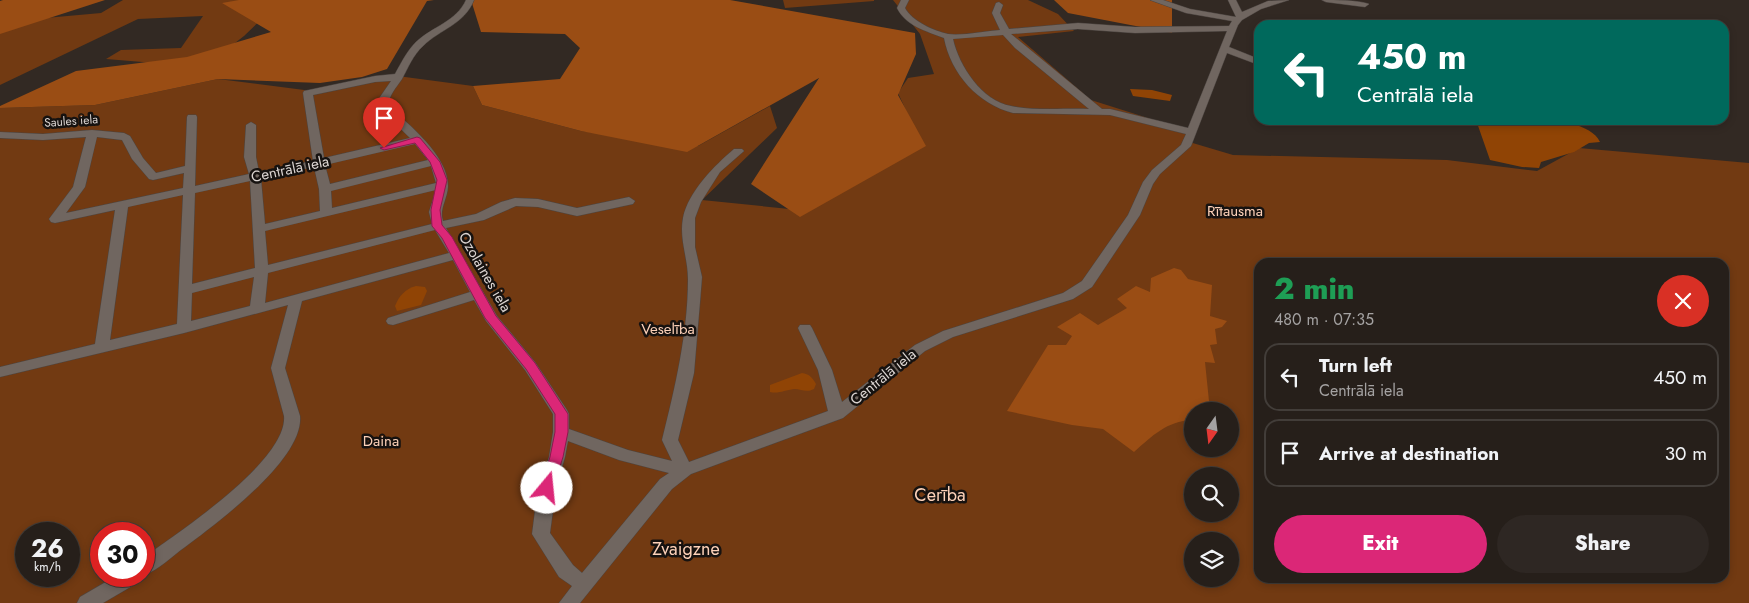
<!DOCTYPE html>
<meta charset="utf-8">
<style>
:root{--surface:#261f1a;--page:#2e2723;--text:#f1f3f6;--muted:#a4a2a2;--line:#423d39;--accent:#db2777}
body{margin:0;font-family:Jost,sans-serif;background:var(--page);color:var(--text);height:100vh;display:flex;flex-direction:column;font-size:19px;white-space:nowrap}
*{box-sizing:border-box;margin:0}
p{font-size:16px;color:var(--muted)}
.icon{flex:none;width:28px;height:28px;fill:none;stroke:currentColor;stroke-width:2;stroke-linecap:round;stroke-linejoin:round}
.map{position:relative;flex:1;overflow:hidden}
.details{position:absolute;left:1254px;top:258px;width:475px;height:325px;display:flex;flex-direction:column;background:var(--surface);border-radius:15px;box-shadow:0 2px 8px #0003,0 0 0 1px var(--line)}
.details>*{flex:none}
.hud{position:absolute;left:1254px;top:20px;width:475px;height:105px;border-radius:15px;box-shadow:0 2px 8px #0003,0 0 0 1px var(--line);background:#00695c;color:#fff;overflow:hidden}
.needle{width:32px;rotate:194deg}
.tools{position:absolute;left:1184px;top:402px;display:grid;gap:10px}
.tools a{display:grid;place-items:center;width:55px;height:55px;border-radius:50%;background:var(--surface);box-shadow:0 2px 8px #0003,0 0 0 1px var(--line);font-size:25px}
.speed{position:absolute;left:15px;top:522px;display:flex;gap:10px;font-size:25px;font-weight:700;text-align:center}
.speed>*{display:grid;place-content:center;width:65px;height:65px;border-radius:50%;background:var(--surface);box-shadow:0 2px 8px #0003,0 0 0 1px var(--line);line-height:1}
.speed small{font-size:12px;font-weight:400}
.speed .limit{border:8px solid #d22;background:#fff;color:#111}
.pin{position:absolute;display:grid;place-items:center;width:42px;height:42px;color:#fff;margin:-51px -21px;border-radius:50% 50% 50% 0;rotate:-45deg;box-shadow:0 0 5px #0007}
.pin .icon{rotate:45deg}
.me{position:absolute;width:55px;margin:-28px;rotate:17deg;stroke-linejoin:round;filter:drop-shadow(0 0 4px #0008)}
.turn{display:flex;align-items:center;gap:18px;height:105px;padding:0 20px;font-size:22px}
.turn .icon{width:65px;height:65px;stroke-width:2.5}
.turn b{display:block;font-size:35px;line-height:42px}
.round{display:grid;place-items:center;flex:none;width:52px;height:52px;border-radius:26px;background:var(--page)}
.overview{display:flex;align-items:center;justify-content:space-between;height:85px;padding:0 20px}
h1{font-size:30px;font-weight:800;line-height:38px;color:#1e9e55}
.primary-button{display:flex;gap:10px;margin-top:auto;padding:10px 20px}
.primary-button a{flex:1;height:58px;border-radius:30px;background:var(--accent);color:#fff;font-size:20px;font-weight:800;line-height:58px;text-align:center}
.primary-button a+a{background:var(--page);color:var(--text)}
ul{padding:0;list-style:none}
li{display:flex;align-items:center;gap:15px;height:68px;margin:0 10px 8px;padding:0 10px;border:2px solid var(--line);border-radius:15px}
li div{flex:1}
li b{display:block;font-size:19px}
li em{font-style:normal}
.map>svg:first-child{display:block}
.green{fill:#723a12;fill-rule:evenodd}
.forest{fill:#9a4d14}
.water{fill:#904405}
.lines{fill:none;stroke-linecap:round;stroke-linejoin:round}
.minor-casing{stroke:#4b4440;stroke-width:1}
.minor{fill:#706660;fill-rule:evenodd}
.route{fill:#db2777;stroke:#8e194d}
.labels{text-anchor:middle;stroke-width:5;stroke-linejoin:round;paint-order:stroke}
.far-street-label{font-size:12px;fill:#dbd4d1;stroke:#161210}
.street-label{font-size:15px;fill:#dbd4d1;stroke:#161210}
.park-label{font-size:15px;fill:#fdd1b8;stroke:#161210}
.near-park-label{font-size:18px;fill:#fdd1b8;stroke:#161210}
</style>
<div class="map">
<svg width="1749" height="603" viewBox="0 0 1749 603">
<rect width="100%" height="100%" fill="#322923"/>
<g class="green">
<path d="M123,0H291L274,7L244,36L204,67L106,59L121,50L181,48L203,16L138,19L0,85V29L12,21L101,13Z"/>
<path d="M783,0H874V1L785,8Z"/>
<path d="M893,0H1028L1058,14L1074,31L1018,37L1091,100L1192,132L1186,141L1233,155L1447,160L1537,171L1579,148L1749,163V603H0V108L95,105L218,79L312,91L390,75L473,86L482,105L581,131L698,146L770,106L777,128L702,200L809,211L911,121L898,93L908,78L934,74L920,34ZM1259,262H1724V578H1259ZM1192,411H1230V449H1192ZM1192,476H1230V514H1192ZM26,534H69V576H26ZM101,534H144V576H101ZM1192,541H1230V579H1192Z"/>
</g>
<g class="forest">
<path d="M3,0H105L0,34V1Z"/>
<path d="M239,0H434L427,1L387,69L362,77L320,83L218,79L95,105L0,108V106L76,71L187,57L271,32L222,3Z"/>
<path d="M471,0H730L915,33L916,54L898,95L926,146L800,217L751,184L819,78L687,152L581,131L482,105L473,86L560,79L580,48L565,34L481,32Z"/>
<path d="M1054,0H1172V33L1068,13Z"/>
<path d="M1174,268L1181,270L1188,279L1212,285L1210,316L1227,321L1222,327L1215,329L1217,344L1210,345L1215,363L1205,362L1210,411H1192V420C1167,421 1152,436 1134,452L1103,429L1072,425L1007,411L1048,345H1066L1072,336L1057,327L1080,313L1098,325L1127,308L1117,299L1136,286L1150,292L1151,278Z"/>
</g>
<g class="water">
<path d="M1130,89L1152,90L1172,95L1170,101L1133,96Z"/>
<path d="M1476,120C1504,120 1586,112 1600,142L1589,143L1574,152L1541,162L1539,168L1522,167L1490,160Z"/>
<path d="M416,286L425,287L427,291L421,305L397,311L395,306C399,296 405,289 416,286Z"/>
<path d="M802,373C809,374 812,377 816,384L814,389C806,393 802,389 794,389C785,390 779,394 770,392V385Z"/>
</g>
<g class="lines">
<defs>
<g id="minor">
<path d="M466,0H474C464,25 440,29 423,46C413,55 408,68 402,79C396,88 389,95 388,106C410,125 449,157 448,187C447,200 439,209 443,221L476,214L501,202L515,198L538,199L577,208L629,197L635,201L633,204L577,216L538,207L516,206L484,220L446,228L497,316L535,362L567,410L569,414V429L628,450L672,461L662,440C675,388 688,333 688,279C688,258 679,239 683,218C688,192 715,165 734,149H742L744,151L720,172L701,202L695,218V247L702,277L700,302L694,373L678,440L689,462L828,411L818,370L798,328L800,325H810L812,328L832,370L842,402L915,345L943,331L1063,293L1082,281L1128,215L1143,182L1152,170L1181,145L1186,134L1110,115L1013,113C978,104 951,74 944,38C926,31 906,26 897,8L901,0H909L905,8C912,21 934,31 948,34C962,36 986,31 1000,30L992,13L996,3L999,2L1003,5L1000,13L1009,29L1078,23L1135,27L1229,26L1232,21L1186,13L1150,0H1163L1190,9L1236,17L1228,0H1236L1242,12L1268,1L1289,0L1261,9L1242,20L1238,25L1229,47L1259,59V65L1227,53L1191,146L1160,174L1153,184L1140,215L1092,287L1073,299L953,337L925,351L843,418L691,474L672,489L580,603H559L572,586L559,577L532,534L538,488L549,457L553,432V414L525,370L486,321L474,300L393,325L388,324L386,321L388,318L470,292L453,260L302,301L285,368L300,416C304,459 217,523 185,547C172,556 159,570 144,575V557C178,533 288,460 284,416L271,368L288,305L184,333L0,377V367L95,344L115,210L55,223L51,222L49,219L73,187L86,137L43,140L0,138V132L43,134L92,130L124,133L130,136L143,158L156,173L185,166L187,117L188,115H196L197,117L195,186L249,174L244,157L246,125L251,122L256,125V157L259,172L313,161L303,93L304,91L375,76L395,74C401,63 407,51 416,42C433,26 456,22 466,0ZM1078,29L1135,33L1227,31L1188,128L1110,109H1102L1011,34ZM1003,35L1015,48L1089,109C1066,108 1033,111 1011,106C982,101 959,66 953,39ZM391,81L380,97L378,107L410,138L324,158L313,95L375,82ZM97,137L122,140L132,159L149,179L153,180L184,173L183,188L66,213L85,187ZM415,144L428,160L330,184L325,165ZM431,166L436,183L332,208L331,191ZM314,167L319,189L320,211L265,224L261,179ZM250,181L255,268L192,284L195,193ZM436,190L429,212L432,224L268,265L265,231ZM183,195L177,324L110,340L128,207ZM435,230L449,253L265,303L268,273ZM254,277L250,306L191,321L192,293ZM568,441L619,460L669,473L660,479L582,573L573,565L550,533L556,488L565,457Z"/>
<path d="M1322,0C1335,0 1358,0 1369,4L1365,7L1326,2Z"/>
<path d="M116,576H141L139,582L103,603H77L80,597Z"/>
</g>
</defs>
<use href="#minor" class="minor-casing"/>
<use href="#minor" class="minor"/>
</g>
<path class="route" d="M417,137L420,138L440,162L447,180L440,210L442,225L452,237L496,316L535,363L568,414V432L563,457L552,492L547,493L542,492L540,488L550,457L555,432V414L526,369L485,318L442,238L432,226L431,210L437,180L430,162L415,143L384,150L380,148Z"/>
<g class="labels">
<g class="far-street-label">
<text transform="translate(71 121) rotate(-4)" y="4">Saules iela</text>
</g>
<g class="street-label">
<text transform="translate(290 169) rotate(-12)" y="5">Centrālā iela</text>
<text transform="translate(485 272) rotate(60)" y="5">Ozolaines iela</text>
<text transform="translate(883 377) rotate(-39)" y="5">Centrālā iela</text>
</g>
<g class="park-label">
<text x="1235" y="216">Rītausma</text>
<text x="668" y="334">Veselība</text>
<text x="381" y="446">Daina</text>
</g>
<g class="near-park-label">
<text x="940" y="501">Cerība</text>
<text x="686" y="555">Zvaigzne</text>
</g>
</g>
</svg>
<div class="tools">
<a><svg class="needle" viewBox="-14 -14 28 28"><path d="M0-13l5 13h-10z" fill="#e53935"/><path d="M0 13l5-13h-10z" fill="#a4a2a2"/></svg></a>
<a><svg class="icon" aria-label="search" viewBox="0 0 24 24"><circle cx="10" cy="10" r="6"/><path d="M15 15l6 6"/></svg></a>
<a><svg class="icon" aria-label="layers" viewBox="0 0 24 24"><path d="M12 4l9 5-9 5-9-5zM3 14l9 5 9-5"/></svg></a>
</div>
<div class="speed"><div>26<small>km/h</small></div><div class="limit">30</div></div>
<div class="pin" style="left:384px;top:148px;background:#d93025"><svg class="icon" aria-label="arrive" viewBox="0 0 24 24"><path d="M6 21V4h12l-3 4 3 4H6"/></svg></div>
<svg class="me" style="left:547px;top:488px" viewBox="-20 -20 40 40"><circle r="19" fill="#fff"/><path d="M0-13L10 11 0 6-10 11z" fill="#db2777"/></svg>
<div class="hud">
<div class="turn"><svg class="icon" aria-label="left" viewBox="0 0 24 24"><path d="M17 20v-9H6M10 6l-5 5 5 5"/></svg><div><b>450 m</b>Centrālā iela</div></div>
</div>
<section class="details">
<div class="overview"><div><h1>2 min</h1><p>480 m · 07:35</p></div><a class="round" style="background:#d93025;color:#fff"><svg class="icon" aria-label="close" viewBox="0 0 24 24"><path d="M6 6l12 12M18 6L6 18"/></svg></a></div>
<ul>
<li><svg class="icon" aria-label="left" viewBox="0 0 24 24"><path d="M17 20v-9H6M10 6l-5 5 5 5"/></svg><div><b>Turn left</b><p>Centrālā iela</p></div><em>450 m</em></li>
<li><svg class="icon" aria-label="arrive" viewBox="0 0 24 24"><path d="M6 21V4h12l-3 4 3 4H6"/></svg><div><b>Arrive at destination</b></div><em>30 m</em></li>
</ul>
<div class="primary-button"><a>Exit</a><a>Share</a></div>
</section>
</div>
